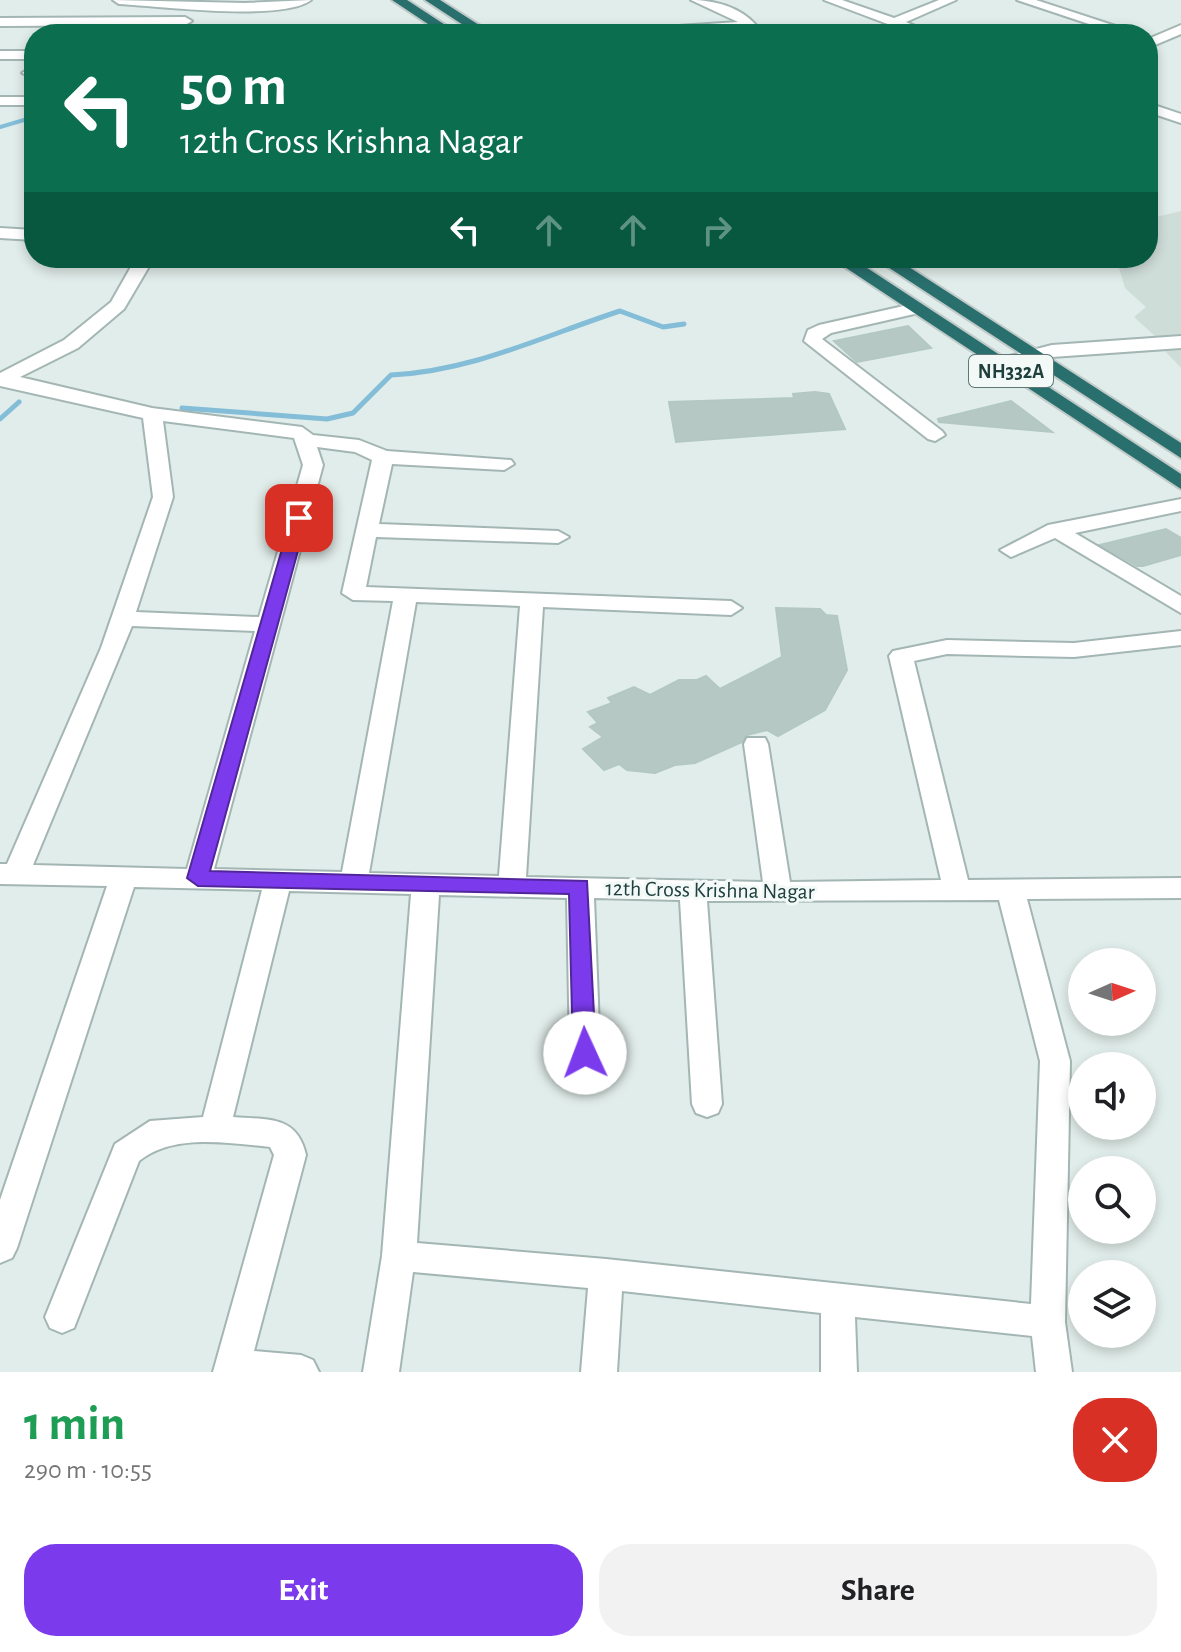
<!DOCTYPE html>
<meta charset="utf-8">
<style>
:root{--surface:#fff;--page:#f2f2f2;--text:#202124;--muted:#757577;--accent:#7c3aed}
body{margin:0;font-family:"Alegreya Sans",sans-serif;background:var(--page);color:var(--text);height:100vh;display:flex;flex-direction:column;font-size:30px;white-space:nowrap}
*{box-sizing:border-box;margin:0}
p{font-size:26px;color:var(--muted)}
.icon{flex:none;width:44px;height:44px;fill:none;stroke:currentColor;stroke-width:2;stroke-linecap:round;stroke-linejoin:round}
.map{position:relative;height:1372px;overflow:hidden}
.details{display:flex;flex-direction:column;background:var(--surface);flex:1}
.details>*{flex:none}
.guide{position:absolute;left:24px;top:24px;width:1134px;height:244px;border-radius:32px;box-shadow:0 4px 12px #0003;background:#0b6e4f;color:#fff;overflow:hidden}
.needle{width:52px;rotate:87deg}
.buttons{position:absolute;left:1068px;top:948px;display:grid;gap:16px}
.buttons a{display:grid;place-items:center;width:88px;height:88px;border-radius:50%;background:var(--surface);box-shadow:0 4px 12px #0003;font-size:40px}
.pin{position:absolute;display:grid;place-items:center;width:68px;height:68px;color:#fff;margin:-34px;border-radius:16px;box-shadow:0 4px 12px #0006}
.me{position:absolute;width:88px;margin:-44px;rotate:358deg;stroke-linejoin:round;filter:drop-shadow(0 0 6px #0008)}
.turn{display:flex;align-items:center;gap:28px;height:168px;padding:0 24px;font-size:36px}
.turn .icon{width:104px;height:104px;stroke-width:2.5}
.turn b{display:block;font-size:56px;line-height:68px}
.lanes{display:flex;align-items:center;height:76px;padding:0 24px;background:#0003;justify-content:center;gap:40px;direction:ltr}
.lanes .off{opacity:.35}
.round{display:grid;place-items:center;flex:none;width:84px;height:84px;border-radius:32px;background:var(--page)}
.overview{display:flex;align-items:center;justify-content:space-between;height:136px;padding:0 24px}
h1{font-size:48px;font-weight:600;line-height:60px;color:#1e9e55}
.action{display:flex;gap:16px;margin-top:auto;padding:16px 24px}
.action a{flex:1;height:92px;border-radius:32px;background:var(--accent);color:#fff;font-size:32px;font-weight:600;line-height:92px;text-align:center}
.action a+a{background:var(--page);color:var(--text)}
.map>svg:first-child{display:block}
.built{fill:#cfddd9}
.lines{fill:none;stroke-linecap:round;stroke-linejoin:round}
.stream-far1{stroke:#83bdd8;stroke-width:4}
.stream{stroke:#83bdd8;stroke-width:5}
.building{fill:#b6c8c3;stroke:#b3c8c2;stroke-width:2}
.minor-casing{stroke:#a3b6b3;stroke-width:4}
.highway-casing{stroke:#c0cac9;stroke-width:4}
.minor{fill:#fff;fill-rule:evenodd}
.highway{fill:#286f6d;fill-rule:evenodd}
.route{fill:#7c3aed;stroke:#51269a;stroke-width:2}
.labels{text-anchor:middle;stroke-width:6;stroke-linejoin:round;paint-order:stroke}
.shield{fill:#f2f9f7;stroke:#5e7875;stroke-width:2}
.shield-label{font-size:20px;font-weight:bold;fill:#1f403d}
.street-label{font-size:22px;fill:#1f403d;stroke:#f2f9f7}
</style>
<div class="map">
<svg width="1181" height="1372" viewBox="0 0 1181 1372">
<rect width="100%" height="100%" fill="#e1edea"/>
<path class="built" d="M1181,211V368L1165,351L1063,358L1044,346L1156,337L1134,317L1146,307L1125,288L1116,258H1148V219Z"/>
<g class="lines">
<path class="stream-far1" d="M0,127L34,117"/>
<g class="stream">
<path d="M182,408L327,419L353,413L391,375C473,371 543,336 620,311L663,327L684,324"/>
<path d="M0,419L19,402"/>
</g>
</g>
<g class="building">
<path d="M908,326L931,348L857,362L834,341Z"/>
<path d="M815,392L829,394L845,429L676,442L669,402L794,398L793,394Z"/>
<path d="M1011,401L1052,432L939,422L938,419Z"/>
<path d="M1166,529L1181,538V555L1143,566H1137L1100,545Z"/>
<path d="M776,608L820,609L826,615L837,616L847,670L825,710L778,736L767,730L747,735L742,742L695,763L675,765L655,773L627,770L619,764L604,770L583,749L603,737L590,727L598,723L588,712L612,703L608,698L634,687L650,695L679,680H697L706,676L720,689L782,657Z"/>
</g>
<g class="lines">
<defs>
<g id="minor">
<path d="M113,0L245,3L311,0C282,22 159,6 119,4Z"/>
<path d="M691,0C714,0 740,7 756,25L749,29L611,34L618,30L738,22Z"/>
<path d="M824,0H842L894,18L939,0H956L906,22L934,34H914Z"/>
<path d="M1017,0H1036L1140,34H1119Z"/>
<path d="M0,18L185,17L192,21L185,25L0,26Z"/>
<path d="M1181,25V34L1148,48V39Z"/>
<rect x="0" y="51" width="34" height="8"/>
<path d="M29,69H34V77L22,73Z"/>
<rect x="0" y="97" width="34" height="8"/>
<path d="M1148,103L1181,114V123L1148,112Z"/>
<path d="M0,228L34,230V240L0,238Z"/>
<path d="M136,258H154L124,309L78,348L20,377L152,408L302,427L313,435L359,440L387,451L511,460L514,464L504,470L392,464L379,524L558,531L569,537L558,543L376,537L366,587L731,601L742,608L731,615L543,607L526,877L763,882L744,744L747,738H765L768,744L790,882L941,880L889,656L893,651L947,640L1074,643L1181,631V645L1074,657L947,654L914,661L968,880L1181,878V898L1027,899L1070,1061L1065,1322L1072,1372H1036L1032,1336L855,1317L857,1372H821V1313L622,1291L617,1372H581L588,1288L413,1272L399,1372H363L382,1256L411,894L289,891L233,1117C268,1120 297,1115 306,1155L254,1351L301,1355L313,1360L319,1372H213L274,1155L270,1147C227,1143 174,1133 139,1161L74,1328L62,1333L50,1328L45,1317L115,1144L150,1121L203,1117L262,890L134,887L17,1248L12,1258L0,1263V1200L107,886L0,884V864H7L101,648L153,497L143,418L0,386V373L64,340L111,302ZM163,421L294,438L303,465L259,617L136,612L173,497ZM317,447L355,452L372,460L342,593L353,600L393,601L342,872L214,869L323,465ZM416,602L520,606L499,876L369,873ZM132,626L255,631L187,869L33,865ZM439,895L567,898L570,1053L574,1062L585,1065L596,1062L600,1053L594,898L680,900L692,1104L696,1113L707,1117L718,1113L722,1104L707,901L999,900L1040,1061L1031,1304L606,1259L417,1243Z"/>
<path d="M917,303L926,308L923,312L831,333L822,339L942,431L945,435L935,441L928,439L804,341L808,330L819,325Z"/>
<path d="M1181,336V348L1052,357L1001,370L992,364L994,360L1052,345Z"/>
<path d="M1181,499V511L1075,533L1181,596V613L1055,538L1011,557L1000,550L1048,525Z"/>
</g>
<g id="highway">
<path d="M392,0H407L459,34H443Z"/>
<path d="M425,0H440L493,34H477Z"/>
<path d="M831,258H852L1181,474V489Z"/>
<path d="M874,258H895L1181,443V458Z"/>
</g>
</defs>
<use href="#minor" class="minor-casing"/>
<use href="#highway" class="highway-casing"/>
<use href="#minor" class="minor"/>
<use href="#highway" class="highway"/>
</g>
<path class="route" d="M299,513L307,518L210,871L587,881L596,1053L593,1059H577L573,1053L569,894L198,886L187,878L291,518Z"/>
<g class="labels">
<rect class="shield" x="969" y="355" width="84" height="32" rx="6"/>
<g class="shield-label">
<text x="1011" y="378">NH332A</text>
</g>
<g class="street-label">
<text transform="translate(710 889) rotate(1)" y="8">12th Cross Krishna Nagar</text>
</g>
</g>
</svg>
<div class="buttons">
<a><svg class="needle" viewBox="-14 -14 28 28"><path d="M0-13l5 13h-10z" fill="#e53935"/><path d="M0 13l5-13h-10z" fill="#757577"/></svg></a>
<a><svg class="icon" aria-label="sound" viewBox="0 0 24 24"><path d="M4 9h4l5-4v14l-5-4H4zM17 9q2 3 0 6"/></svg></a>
<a><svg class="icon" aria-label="search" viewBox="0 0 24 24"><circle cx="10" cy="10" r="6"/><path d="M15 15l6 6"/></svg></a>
<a><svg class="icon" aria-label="layers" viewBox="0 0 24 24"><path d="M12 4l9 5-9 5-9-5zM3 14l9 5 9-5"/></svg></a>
</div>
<div class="pin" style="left:299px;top:518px;background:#d93025"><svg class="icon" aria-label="arrive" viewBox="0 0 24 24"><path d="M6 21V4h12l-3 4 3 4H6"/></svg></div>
<svg class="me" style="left:585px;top:1053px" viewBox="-20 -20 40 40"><circle r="19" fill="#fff"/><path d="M0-13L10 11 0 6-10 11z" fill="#7c3aed"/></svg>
<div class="guide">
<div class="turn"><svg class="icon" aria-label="left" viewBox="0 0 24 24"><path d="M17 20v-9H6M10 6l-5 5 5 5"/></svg><div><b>50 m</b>12th Cross Krishna Nagar</div></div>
<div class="lanes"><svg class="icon" aria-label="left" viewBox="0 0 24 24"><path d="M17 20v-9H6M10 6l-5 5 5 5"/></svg><svg class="icon off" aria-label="ahead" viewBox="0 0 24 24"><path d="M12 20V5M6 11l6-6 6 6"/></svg><svg class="icon off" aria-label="ahead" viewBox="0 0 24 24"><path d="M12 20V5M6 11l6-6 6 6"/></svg><svg class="icon off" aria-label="right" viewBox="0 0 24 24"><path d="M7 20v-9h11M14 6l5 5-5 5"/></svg></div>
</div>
</div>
<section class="details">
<div class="overview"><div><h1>1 min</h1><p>290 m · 10:55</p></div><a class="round" style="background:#d93025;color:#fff"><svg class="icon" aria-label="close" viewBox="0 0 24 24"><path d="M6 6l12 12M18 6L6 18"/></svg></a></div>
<div class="action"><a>Exit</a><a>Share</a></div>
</section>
